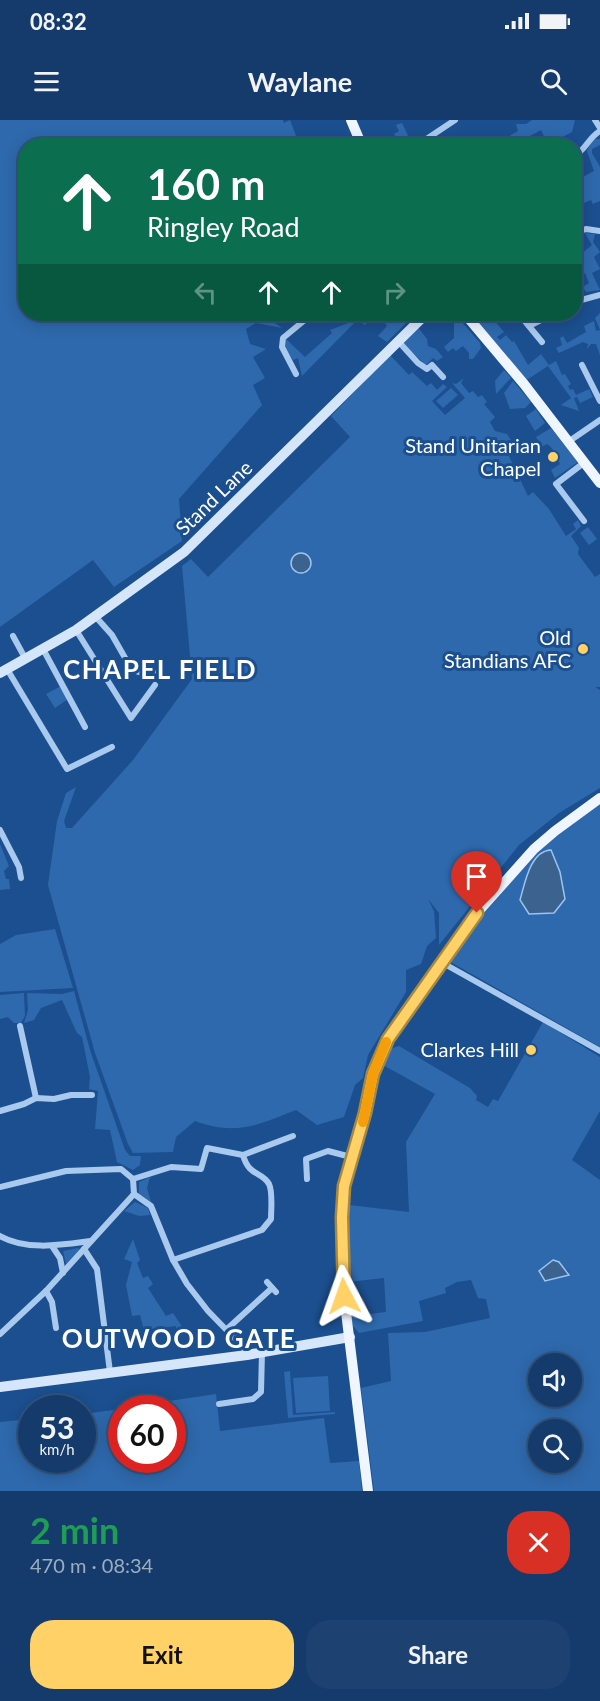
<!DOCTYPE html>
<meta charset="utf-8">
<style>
:root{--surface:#143b6b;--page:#1d4271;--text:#f1f3f6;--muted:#9dadc1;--line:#33557e;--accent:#ffd166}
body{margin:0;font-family:Lato,sans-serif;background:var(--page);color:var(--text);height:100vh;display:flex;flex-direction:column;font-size:22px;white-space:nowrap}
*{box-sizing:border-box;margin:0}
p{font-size:20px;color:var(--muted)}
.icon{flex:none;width:33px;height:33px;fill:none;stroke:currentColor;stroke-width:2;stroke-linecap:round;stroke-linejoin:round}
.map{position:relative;height:1371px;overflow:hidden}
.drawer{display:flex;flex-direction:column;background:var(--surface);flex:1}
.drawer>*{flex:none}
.banner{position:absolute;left:18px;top:18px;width:564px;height:183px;border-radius:24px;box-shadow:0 3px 15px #0003,0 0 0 2px var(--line);background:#0b6e4f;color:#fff;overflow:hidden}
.tools{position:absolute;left:528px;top:1233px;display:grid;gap:12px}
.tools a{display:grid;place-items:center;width:54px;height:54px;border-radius:50%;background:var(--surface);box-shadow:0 3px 15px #0003,0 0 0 2px var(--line);font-size:30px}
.speed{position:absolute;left:18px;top:1275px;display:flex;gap:12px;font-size:30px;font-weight:700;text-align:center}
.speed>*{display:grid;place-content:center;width:78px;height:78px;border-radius:50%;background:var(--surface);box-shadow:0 3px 15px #0003,0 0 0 2px var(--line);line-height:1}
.speed small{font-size:15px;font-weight:400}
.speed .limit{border:9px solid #d22;background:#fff;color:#111}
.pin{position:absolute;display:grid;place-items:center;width:51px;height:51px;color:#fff;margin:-62px -26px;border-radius:50% 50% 50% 0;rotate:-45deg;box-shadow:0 0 6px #0007}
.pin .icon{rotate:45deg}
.me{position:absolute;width:66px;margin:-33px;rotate:356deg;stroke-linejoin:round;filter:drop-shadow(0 0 4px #0008)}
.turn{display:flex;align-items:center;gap:21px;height:126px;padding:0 30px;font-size:27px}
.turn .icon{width:78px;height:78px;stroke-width:2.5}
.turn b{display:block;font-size:42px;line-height:51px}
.lanes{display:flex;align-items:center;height:57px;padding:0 30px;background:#0003;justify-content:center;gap:30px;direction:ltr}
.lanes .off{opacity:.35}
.round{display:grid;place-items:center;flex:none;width:63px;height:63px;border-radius:24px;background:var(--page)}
.overview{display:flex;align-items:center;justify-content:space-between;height:102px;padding:0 30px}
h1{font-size:36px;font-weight:700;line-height:45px;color:#1e9e55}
.action{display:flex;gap:12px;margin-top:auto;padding:12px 30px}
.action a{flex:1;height:69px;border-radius:24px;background:var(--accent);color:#111;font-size:24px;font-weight:700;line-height:69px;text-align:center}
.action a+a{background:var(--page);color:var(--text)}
.status{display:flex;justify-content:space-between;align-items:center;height:42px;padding:0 30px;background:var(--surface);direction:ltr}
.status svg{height:16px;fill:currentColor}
header{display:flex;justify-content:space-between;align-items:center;height:78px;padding:0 30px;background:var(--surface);font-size:27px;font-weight:700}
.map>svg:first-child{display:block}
.green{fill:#2e69ad;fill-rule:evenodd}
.water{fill:#3c6290;stroke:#9cc4f0;stroke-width:1.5}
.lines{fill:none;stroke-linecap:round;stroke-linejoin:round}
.street{stroke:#a9c9ee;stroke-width:6}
.secondary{stroke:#d6e6fa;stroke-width:10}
.primary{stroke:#f0f6ff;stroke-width:10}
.route-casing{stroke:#a68842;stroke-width:15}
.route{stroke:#ffd166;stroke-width:10}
.slow{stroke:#f59e0b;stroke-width:10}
.poi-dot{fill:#ffd166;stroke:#1b4f8f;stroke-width:2}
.labels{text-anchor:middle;stroke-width:6;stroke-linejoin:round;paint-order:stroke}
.poi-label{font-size:20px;fill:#fff;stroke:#1b4f8f;text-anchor:end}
.street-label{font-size:20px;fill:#fff;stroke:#1b4f8f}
.district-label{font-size:26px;font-weight:bold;letter-spacing:1.5px;fill:#fff;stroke:#1b4f8f}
</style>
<div class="status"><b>08:32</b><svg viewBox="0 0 49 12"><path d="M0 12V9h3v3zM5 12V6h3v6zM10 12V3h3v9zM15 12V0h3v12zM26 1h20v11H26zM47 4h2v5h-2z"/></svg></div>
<header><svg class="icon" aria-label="menu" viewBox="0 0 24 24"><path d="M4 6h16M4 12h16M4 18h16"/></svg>Waylane<svg class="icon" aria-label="search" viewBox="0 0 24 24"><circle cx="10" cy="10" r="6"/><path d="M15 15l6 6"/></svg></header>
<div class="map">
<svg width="600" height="1371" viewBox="0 0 600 1371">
<rect width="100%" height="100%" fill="#1b4f8f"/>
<g class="green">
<path d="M0,0H283L284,3L290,0L296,16L291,19L294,26H26V194H262L282,208L256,203L246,209L250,224L266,229L253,237L265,258L253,265L262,285L179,379L182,421L114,467L93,440L0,507Z"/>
<path d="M532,0H575L572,12L548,25L541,10L530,16L532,21L541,16L543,21L534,25H480L495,16H504L506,18L518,11L516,4H526Z"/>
<path d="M402,3L411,22L400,25L394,14L399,11L396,5Z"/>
<path d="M593,19H600V25L592,29V33L600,47V81L593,84L591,80L577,86L575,84V61L594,51L587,31Z"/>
<path d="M585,113L595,114L593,122L600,132L594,137L600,149L592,153L600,170L586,172L583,167L589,163L585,153L575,158V141L582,138L581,134L592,125Z"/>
<path d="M600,193V235L596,224H591L587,229L588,224L583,222L559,233L556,228L562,225L560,218L563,216L567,223L586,212L584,206L594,201L596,211L600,210L595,198Z"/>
<path d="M352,194H391L396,201L406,194H415L387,222L378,216L387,206L380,195L364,205L359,198L302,256L298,238L293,240L285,228L286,219L305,237L332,213L330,210L348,203L346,199Z"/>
<path d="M451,194H455L480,223L481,228L473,239H469V233L463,226L456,231L453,228L448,232L444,227L454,218V200Z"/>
<path d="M471,194H489L504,212L497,217L500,220L506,215L512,222L514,221L528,245L541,234L549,245L556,241L562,255L565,254L571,264L568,266L570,270L573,269L576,275L589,269L593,277L580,283L577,277L574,278L579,291L561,285L571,278L548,246L525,261Z"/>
<path d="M418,207L427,219L428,226L436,229L443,237L437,241L433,238L426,245L402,223Z"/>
<path d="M390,235L409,255L412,252L427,266L431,263L437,270L443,264L447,267L432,281L445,295L465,278L452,263L456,264L464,258L461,263L469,273L473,271L478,277L482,275L487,282L484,284L495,297L490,302L495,311L507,314L515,326L507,332L528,376L533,372L549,389L566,416L576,409L573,404L578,400L581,406L571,416L579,428L578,434L595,457L600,454V567H595L600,570V668L559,693L519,725L439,825V793L428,779L434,791L436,818L427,826L421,844L406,850V872L368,935L363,958L355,965L344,997L317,1005L296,990C258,1005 236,1016 195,1001L176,1017L173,1032L133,1033L128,1024L95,933L48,765L57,701L66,673L76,667L64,701L66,708H72L133,640L192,559L182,446L191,439L208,457L350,317L331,296Z"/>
<path d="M504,250L511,258L496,274L495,261Z"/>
<path d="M513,261L531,282L525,288L510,289L504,273Z"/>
<path d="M451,268L458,275L443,288L436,281Z"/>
<path d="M536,289L545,303L535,311L526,296Z"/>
<path d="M551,308L578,342L555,358L551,350L560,344C556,337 555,329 547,324L542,327L536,317Z"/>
<path d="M588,407L597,419L589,425L580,413Z"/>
<path d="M61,566L68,579L55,588L46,574Z"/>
<path d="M600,682V927L447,840L512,756L555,714Z"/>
<path d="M0,724L9,746L4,751L6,759H9L10,769L0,770Z"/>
<path d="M55,809L73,868L0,872V824L16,815Z"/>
<path d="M74,871L90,930L125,1030L130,1036H141L140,1045L133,1050L117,1042L110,1010L95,1009L98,971L89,969L90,957L82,917L77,913L62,880L41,888L34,900L24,903L28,890L27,873L62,874Z"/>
<path d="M24,873L25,896L21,903H14L8,897L0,899V875Z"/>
<path d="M543,902L600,937V991L572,1040L600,1060V1371H374L361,1268L391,1261L388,1213L425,1212L490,1198L486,1179L478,1178L471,1160L457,1162L445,1168L446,1173L419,1181L423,1201L359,1213L353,1206L351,1196L386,1192L384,1158L348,1162L349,1085L409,1092L406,1022L435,974L383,945L389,929L399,926L470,968L477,976L476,980L488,987L493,979L498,981ZM556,1140L569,1152L560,1158L545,1161ZM538,1244H572V1276H538ZM538,1310H572V1342H538Z"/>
<path d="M150,1057L147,1068L151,1082L139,1074V1062Z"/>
<path d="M135,1082L148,1088L150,1095L139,1096L124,1091Z"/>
<path d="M133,1119L140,1140L137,1143L143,1158L148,1156L153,1164L148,1168L166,1196L173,1193L183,1208L193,1213L177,1216L176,1206L144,1210L140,1195L132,1196L126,1165L132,1142L124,1139Z"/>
<path d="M78,1128L80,1129L66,1144L63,1131Z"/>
<path d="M290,1251L293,1295L335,1292V1294L288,1298L284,1252Z"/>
<path d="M328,1256L330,1291L296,1293L293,1258Z"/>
<path d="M216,1274L220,1311L324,1298L330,1343L359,1341L362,1371H0V1302L31,1299L32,1340H82L83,1294L121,1289L122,1340H172V1288H122Z"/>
</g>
<g class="water">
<circle cx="301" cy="443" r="10"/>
<path d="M551,730L560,752L565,779L554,793L529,794L520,780C525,763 530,731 551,730Z"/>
<path d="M553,1140L559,1142L569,1155L545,1161L539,1151Z"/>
</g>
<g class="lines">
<g class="street">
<path d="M595,0L600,8"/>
<path d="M416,26L455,0"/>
<path d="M574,36C586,30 588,18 600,11"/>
<path d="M574,113L586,109L600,111"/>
<path d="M574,182L600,175"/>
<path d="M519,194L542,222"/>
<path d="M529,206L553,194"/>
<path d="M398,221L418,243L427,249L432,245L443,257"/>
<path d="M582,245L600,281"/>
<path d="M296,254L282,227L283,218L312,194"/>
<path d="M568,322L600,300"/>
<path d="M584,401L556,364L585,342"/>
<path d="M95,496L112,515L132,550L145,554L157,553L159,556"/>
<path d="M76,510L131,598L155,565"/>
<path d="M13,516L25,538"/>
<path d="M43,529L85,607"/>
<path d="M7,549L67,649L112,627"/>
<path d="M0,710L19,747L21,758"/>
<path d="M441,842L600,931"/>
<path d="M20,906L36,978"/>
<path d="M0,991L24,984L36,978L54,979L71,975H92"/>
<path d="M133,1059L171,1047L201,1049L207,1028L243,1035"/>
<path d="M307,1059L306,1039L328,1031L351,1037"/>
<path d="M0,1067L66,1051L121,1049L133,1059L134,1074"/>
<path d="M134,1074L151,1086L173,1140L187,1164L208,1191L244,1228L247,1235"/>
<path d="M0,1116C27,1131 61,1125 91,1121"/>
<path d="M52,1126L60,1138L63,1153"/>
<path d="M84,1129L97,1149L110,1252"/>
<path d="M173,1140L262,1110L271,1099C271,1090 273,1072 269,1064C262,1051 249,1057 243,1035L293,1016"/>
<path d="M267,1162L276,1172"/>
<path d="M46,1171L52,1182L56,1208"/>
<path d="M227,1209L272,1168"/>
<path d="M0,1214L46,1171L134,1074"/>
<path d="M219,1284L253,1279L261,1272L262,1232"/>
</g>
<g class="secondary">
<path d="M0,553L76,510L184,432L426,194"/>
<path d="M0,1267L247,1235L350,1217"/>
</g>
<g class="primary">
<path d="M351,0L362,26"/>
<path d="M465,194L524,264L600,363"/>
<path d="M368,1371L344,1176L342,1097L347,1052L359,1015L373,954L388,919L477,793L534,729L555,711L600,678"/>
</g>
</g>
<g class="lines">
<defs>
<path id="route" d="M344,1176L342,1097L344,1066L365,993L373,954L388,919L477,793"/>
</defs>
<use href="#route" class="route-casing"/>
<use href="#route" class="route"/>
<path class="slow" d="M363,1002L373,954L386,922"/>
</g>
<g class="poi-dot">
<circle cx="553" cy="337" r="6"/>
<circle cx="583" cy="529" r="6"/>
<circle cx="531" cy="930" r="6"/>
</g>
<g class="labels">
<g class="poi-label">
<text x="541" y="333">Stand Unitarian<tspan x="541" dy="23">Chapel</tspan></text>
<text x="571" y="525">Old<tspan x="571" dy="23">Standians AFC</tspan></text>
<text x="519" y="937">Clarkes Hill</text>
</g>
<g class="street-label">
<text transform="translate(214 378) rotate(-44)" y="7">Stand Lane</text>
</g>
<g class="district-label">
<text x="160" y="559">CHAPEL FIELD</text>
<text x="179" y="1228">OUTWOOD GATE</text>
</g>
</g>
</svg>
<div class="tools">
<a><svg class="icon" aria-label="sound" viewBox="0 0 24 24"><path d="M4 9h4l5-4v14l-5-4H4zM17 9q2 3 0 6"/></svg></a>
<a><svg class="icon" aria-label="search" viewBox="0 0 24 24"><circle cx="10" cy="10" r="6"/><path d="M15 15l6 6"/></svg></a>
</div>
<div class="speed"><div>53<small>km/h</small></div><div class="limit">60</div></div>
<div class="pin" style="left:477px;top:793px;background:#d93025"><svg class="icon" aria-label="arrive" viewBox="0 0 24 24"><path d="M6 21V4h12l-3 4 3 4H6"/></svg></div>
<svg class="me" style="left:344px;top:1176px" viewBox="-20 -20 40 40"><path d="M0-17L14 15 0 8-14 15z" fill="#ffd166" stroke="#fff" stroke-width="4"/></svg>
<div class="banner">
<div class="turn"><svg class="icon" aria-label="ahead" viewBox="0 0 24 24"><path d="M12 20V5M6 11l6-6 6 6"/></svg><div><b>160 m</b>Ringley Road</div></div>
<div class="lanes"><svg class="icon off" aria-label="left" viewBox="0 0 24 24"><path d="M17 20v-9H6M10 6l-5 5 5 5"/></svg><svg class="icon" aria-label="ahead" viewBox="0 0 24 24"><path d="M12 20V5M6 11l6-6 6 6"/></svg><svg class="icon" aria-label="ahead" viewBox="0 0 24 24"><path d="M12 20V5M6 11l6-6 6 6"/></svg><svg class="icon off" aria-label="right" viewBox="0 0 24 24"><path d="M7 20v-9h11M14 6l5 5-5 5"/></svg></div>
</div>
</div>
<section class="drawer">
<div class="overview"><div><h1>2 min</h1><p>470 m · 08:34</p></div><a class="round" style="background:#d93025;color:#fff"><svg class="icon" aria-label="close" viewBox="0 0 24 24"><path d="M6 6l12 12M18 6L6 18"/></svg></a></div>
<div class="action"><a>Exit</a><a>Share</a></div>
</section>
